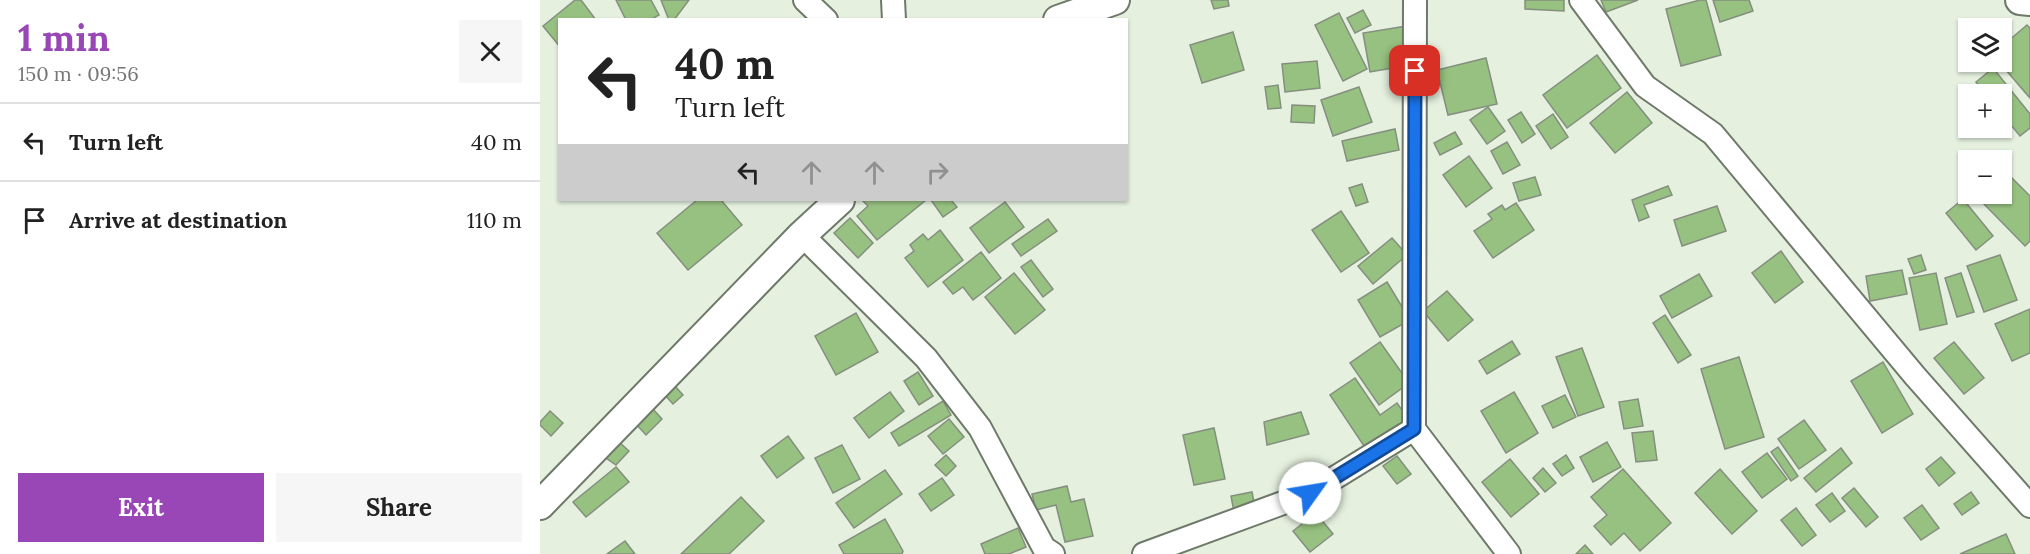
<!DOCTYPE html>
<meta charset="utf-8">
<style>
:root{--surface:#fff;--page:#f6f6f6;--text:#222;--muted:#767676;--line:#e0e0e0;--accent:#9947b6}
body{margin:0;font-family:Lora,serif;background:var(--page);color:var(--text);height:100vh;display:flex;flex-direction:column;font-size:22px;white-space:nowrap}
*{box-sizing:border-box;margin:0}
p{font-size:20px;color:var(--muted)}
.icon{flex:none;width:33px;height:33px;fill:none;stroke:currentColor;stroke-width:2;stroke-linecap:round;stroke-linejoin:round}
.map{position:relative;flex:1;overflow:hidden}
.drawer{display:flex;flex-direction:column;background:var(--surface);width:540px}
.drawer>*{flex:none}
.top-card{position:absolute;left:18px;top:18px;width:570px;height:183px;border-radius:0px;box-shadow:0 2px 4px #0004;background:#fff;color:var(--text);overflow:hidden}
.tools{position:absolute;left:1418px;top:18px;display:grid;gap:12px}
.tools a{display:grid;place-items:center;width:54px;height:54px;border-radius:0px;background:var(--surface);box-shadow:0 2px 4px #0004;font-size:30px}
.pin{position:absolute;display:grid;place-items:center;width:51px;height:51px;color:#fff;margin:-26px;border-radius:12px;box-shadow:0 3px 9px #0006}
.me{position:absolute;width:66px;margin:-33px;rotate:58deg;stroke-linejoin:round;filter:drop-shadow(0 0 4px #0008)}
.turn{display:flex;align-items:center;gap:21px;height:126px;padding:0 18px;font-size:27px}
.turn .icon{width:78px;height:78px;stroke-width:2.5}
.turn b{display:block;font-size:42px;line-height:51px}
.lanes{display:flex;align-items:center;height:57px;padding:0 18px;background:#0003;justify-content:center;gap:30px;direction:ltr}
.lanes .off{opacity:.35}
.round{display:grid;place-items:center;flex:none;width:63px;height:63px;border-radius:0px;background:var(--page)}
.head{display:flex;align-items:center;justify-content:space-between;height:102px;padding:0 18px}
h1{font-size:36px;font-weight:700;line-height:45px;color:var(--accent)}
.primary-button{display:flex;gap:12px;margin-top:auto;padding:12px 18px}
.primary-button a{flex:1;height:69px;border-radius:0px;background:var(--accent);color:#fff;font-size:24px;font-weight:700;line-height:69px;text-align:center}
.primary-button a+a{background:var(--page);color:var(--text)}
ul{padding:0;list-style:none}
li{display:flex;align-items:center;gap:18px;height:78px;padding:0 18px;border-top:2px solid var(--line)}
li div{flex:1}
li b{display:block;font-size:22px}
li em{font-style:normal}
main{display:flex;flex:1;min-height:0}
.map>svg:first-child{display:block}
.building{fill:#97c180;stroke:#848f7f;stroke-width:1.5}
.lines{fill:none;stroke-linecap:round;stroke-linejoin:round}
.minor-casing{stroke:#6f796a;stroke-width:26}
.tertiary-casing{stroke:#6f796a;stroke-width:32}
.minor{stroke:#fff;stroke-width:22}
.tertiary{stroke:#fff;stroke-width:28}
.route-casing{stroke:#114b97;stroke-width:15}
.route{stroke:#1a73e8;stroke-width:10}
</style>
<main>
<section class="drawer">
<div class="head"><div><h1>1 min</h1><p>150 m · 09:56</p></div><a class="round"><svg class="icon" aria-label="close" viewBox="0 0 24 24"><path d="M6 6l12 12M18 6L6 18"/></svg></a></div>
<ul>
<li><svg class="icon" aria-label="left" viewBox="0 0 24 24"><path d="M17 20v-9H6M10 6l-5 5 5 5"/></svg><div><b>Turn left</b></div><em>40 m</em></li>
<li><svg class="icon" aria-label="arrive" viewBox="0 0 24 24"><path d="M6 21V4h12l-3 4 3 4H6"/></svg><div><b>Arrive at destination</b></div><em>110 m</em></li>
</ul>
<div class="primary-button"><a>Exit</a><a>Share</a></div>
</section>
<div class="map">
<svg width="1490" height="554" viewBox="0 0 1490 554">
<rect width="100%" height="100%" fill="#e5f0df"/>
<g class="building">
<path d="M35,0H41L56,20H20V47L3,26Z"/>
<path d="M76,0H111L119,15L110,20H86Z"/>
<path d="M121,0H149L134,20H129Z"/>
<path d="M671,0H688L689,6L674,9Z"/>
<path d="M985,0H1024V11L985,9Z"/>
<path d="M1061,0H1098L1066,12Z"/>
<path d="M1160,0H1166L1181,55L1141,66L1126,9Z"/>
<path d="M1173,0H1209L1213,11L1180,22Z"/>
<path d="M823,10L831,25L815,33L807,18Z"/>
<path d="M799,13L827,69L803,81L775,25Z"/>
<path d="M1487,25L1490,28V98L1459,62H1461V47Z"/>
<path d="M867,26L864,66L830,72L823,33Z"/>
<path d="M693,32L704,70L662,83L650,45Z"/>
<path d="M1057,55L1081,88L1027,128L1003,95Z"/>
<path d="M946,58L957,104L908,115L897,70Z"/>
<path d="M777,61L780,88L745,92L742,64Z"/>
<path d="M1453,68L1490,114V128L1480,136L1461,113V94H1446L1436,82Z"/>
<path d="M738,85L741,108L728,109L725,87Z"/>
<path d="M819,87L832,122L793,136L781,100Z"/>
<path d="M1087,92L1112,123L1075,153L1050,123Z"/>
<path d="M752,105L775,106L774,123L751,122Z"/>
<path d="M948,107L965,131L947,144L930,120Z"/>
<path d="M981,112L995,134L982,143L968,120Z"/>
<path d="M1013,114L1028,137L1011,149L996,126Z"/>
<path d="M855,129L859,150L807,161L802,141Z"/>
<path d="M915,132L922,144L900,155L894,143Z"/>
<path d="M967,142L980,165L963,174L951,151Z"/>
<path d="M929,156L952,188L926,207L903,175Z"/>
<path d="M1470,176L1490,196V241L1485,246L1443,203L1452,194H1461V185Z"/>
<path d="M995,177L1001,195L979,201L973,183Z"/>
<path d="M822,184L828,202L816,206L809,188Z"/>
<path d="M1128,186L1132,195L1104,205L1109,217L1099,221L1092,200Z"/>
<path d="M1423,199L1453,236L1436,250L1406,213Z"/>
<path d="M157,200H181L202,225L148,270L117,233Z"/>
<path d="M322,200H386L337,240L317,216L328,206Z"/>
<path d="M391,200H411L417,207L403,217Z"/>
<path d="M465,202L484,227L449,253L430,228Z"/>
<path d="M976,203L994,230L953,258L934,231L952,219L948,214L962,205L965,210Z"/>
<path d="M1177,206L1186,231L1142,246L1134,220Z"/>
<path d="M801,211L829,253L801,272L772,230Z"/>
<path d="M310,218L333,243L318,258L294,233Z"/>
<path d="M508,219L517,231L481,256L472,244Z"/>
<path d="M400,230L423,260L388,287L365,258L374,251L370,245L383,234L388,240Z"/>
<path d="M852,238L867,255L833,284L818,266Z"/>
<path d="M1241,251L1263,282L1235,303L1212,273Z"/>
<path d="M441,252L461,278L433,300L423,287L413,294L403,282Z"/>
<path d="M1381,255L1386,270L1374,274L1368,259Z"/>
<path d="M1460,255L1477,300L1444,312L1427,266Z"/>
<path d="M491,260L513,289L503,297L481,267Z"/>
<path d="M1362,270L1367,294L1330,301L1326,276Z"/>
<path d="M474,273L505,310L475,334L445,297Z"/>
<path d="M1396,273L1407,324L1380,330L1369,278Z"/>
<path d="M1421,273L1434,312L1417,317L1405,278Z"/>
<path d="M1159,274L1172,296L1132,318L1120,296Z"/>
<path d="M847,282L870,320L840,337L818,300Z"/>
<path d="M907,291L933,320L908,341L883,311Z"/>
<path d="M1490,309V353L1472,361L1455,324Z"/>
<path d="M316,313L338,352L296,375L275,336Z"/>
<path d="M1125,315L1151,355L1138,363L1113,323Z"/>
<path d="M972,341L980,354L947,374L939,361Z"/>
<path d="M840,342L869,383L839,405L810,363Z"/>
<path d="M1414,342L1444,378L1424,394L1394,358Z"/>
<path d="M1042,348L1064,407L1038,416L1016,357Z"/>
<path d="M1199,357L1224,437L1185,449L1161,369Z"/>
<path d="M1343,362L1373,414L1342,433L1311,381Z"/>
<path d="M378,372L393,396L379,405L364,381Z"/>
<path d="M815,378L840,415L857,403L869,420L826,449L790,395Z"/>
<path d="M134,385L143,395L133,404L124,394Z"/>
<path d="M350,392L364,411L329,438L314,418Z"/>
<path d="M974,392L998,433L966,453L941,411Z"/>
<path d="M1025,395L1036,417L1013,428L1002,406Z"/>
<path d="M1098,399L1103,426L1084,429L1079,402Z"/>
<path d="M403,401L411,415L359,446L351,433Z"/>
<path d="M112,408L122,419L106,435L96,424Z"/>
<path d="M10,411L23,423L11,436L0,425V422Z"/>
<path d="M761,412L769,434L727,445L724,422Z"/>
<path d="M409,419L424,437L403,454L388,436Z"/>
<path d="M1264,420L1286,450L1259,469L1238,439Z"/>
<path d="M674,428L685,479L654,485L643,435Z"/>
<path d="M1113,431L1117,460L1096,462L1092,433Z"/>
<path d="M248,436L264,458L237,478L221,456Z"/>
<path d="M79,442L89,451L76,465L66,458Z"/>
<path d="M1067,442L1081,467L1053,482L1040,457Z"/>
<path d="M302,445L320,479L293,493L275,458Z"/>
<path d="M1238,447L1258,476L1251,481L1231,452Z"/>
<path d="M1301,448L1312,463L1276,492L1264,478Z"/>
<path d="M1227,453L1247,479L1222,498L1202,472Z"/>
<path d="M406,455L416,466L406,476L395,465Z"/>
<path d="M1026,455L1034,468L1022,476L1013,464Z"/>
<path d="M857,456L871,474L857,484L843,466Z"/>
<path d="M1401,457L1415,473L1399,486L1386,469Z"/>
<path d="M970,459L999,494L971,517L942,482Z"/>
<path d="M76,467L89,482L46,517L33,502Z"/>
<path d="M1003,468L1016,483L1005,492L993,478Z"/>
<path d="M1083,469L1131,523L1100,551L1084,533L1071,545L1054,526L1067,515L1051,497Z"/>
<path d="M1180,469L1217,511L1192,534L1155,493Z"/>
<path d="M345,470L362,494L314,528L296,503Z"/>
<path d="M402,478L414,495L391,511L379,494Z"/>
<path d="M527,486L531,502L544,499L553,536L525,542L516,505L496,510L492,494Z"/>
<path d="M1314,488L1338,517L1326,527L1302,498Z"/>
<path d="M712,492L715,508L694,512L691,496Z"/>
<path d="M1431,492L1439,503L1422,515L1414,504Z"/>
<path d="M1292,493L1305,511L1290,522L1276,505Z"/>
<path d="M201,497L224,521L189,554H141Z"/>
<path d="M1382,505L1399,528L1381,540L1364,518Z"/>
<path d="M1256,508L1276,535L1262,546L1241,520Z"/>
<path d="M776,513L793,534L770,552L753,531Z"/>
<path d="M345,519L363,551L362,554H304L299,545Z"/>
<path d="M478,528L486,547L469,554H445L441,544Z"/>
<path d="M1466,534L1475,554H1420Z"/>
<path d="M85,541L95,554H67Z"/>
<path d="M1045,545L1053,554H1036Z"/>
</g>
<g class="lines">
<defs>
<g id="minor">
<path d="M265,0L286,20"/>
<path d="M353,0L354,20"/>
<path d="M1041,0L1105,86L1173,134L1375,376L1490,506"/>
<path d="M262,235L386,358L440,428L504,548L513,554"/>
<path d="M874,429L875,0"/>
<path d="M604,554L770,493L874,429L969,554"/>
</g>
<g id="tertiary">
<path d="M1480,0L1490,1"/>
<path d="M518,20L575,0"/>
<path d="M0,505L262,235L300,200"/>
</g>
</defs>
<use href="#minor" class="minor-casing"/>
<use href="#tertiary" class="tertiary-casing"/>
<use href="#minor" class="minor"/>
<use href="#tertiary" class="tertiary"/>
</g>
<g class="lines">
<defs>
<path id="route" d="M770,493L874,429L875,71"/>
</defs>
<use href="#route" class="route-casing"/>
<use href="#route" class="route"/>
</g>
</svg>
<div class="tools">
<a><svg class="icon" aria-label="layers" viewBox="0 0 24 24"><path d="M12 4l9 5-9 5-9-5zM3 14l9 5 9-5"/></svg></a>
<a>+</a>
<a>−</a>
</div>
<div class="pin" style="left:875px;top:71px;background:#d93025"><svg class="icon" aria-label="arrive" viewBox="0 0 24 24"><path d="M6 21V4h12l-3 4 3 4H6"/></svg></div>
<svg class="me" style="left:770px;top:493px" viewBox="-20 -20 40 40"><circle r="19" fill="#fff"/><path d="M0-13L10 11 0 6-10 11z" fill="#1a73e8"/></svg>
<div class="top-card">
<div class="turn"><svg class="icon" aria-label="left" viewBox="0 0 24 24"><path d="M17 20v-9H6M10 6l-5 5 5 5"/></svg><div><b>40 m</b>Turn left</div></div>
<div class="lanes"><svg class="icon" aria-label="left" viewBox="0 0 24 24"><path d="M17 20v-9H6M10 6l-5 5 5 5"/></svg><svg class="icon off" aria-label="ahead" viewBox="0 0 24 24"><path d="M12 20V5M6 11l6-6 6 6"/></svg><svg class="icon off" aria-label="ahead" viewBox="0 0 24 24"><path d="M12 20V5M6 11l6-6 6 6"/></svg><svg class="icon off" aria-label="right" viewBox="0 0 24 24"><path d="M7 20v-9h11M14 6l5 5-5 5"/></svg></div>
</div>
</div>
</main>
